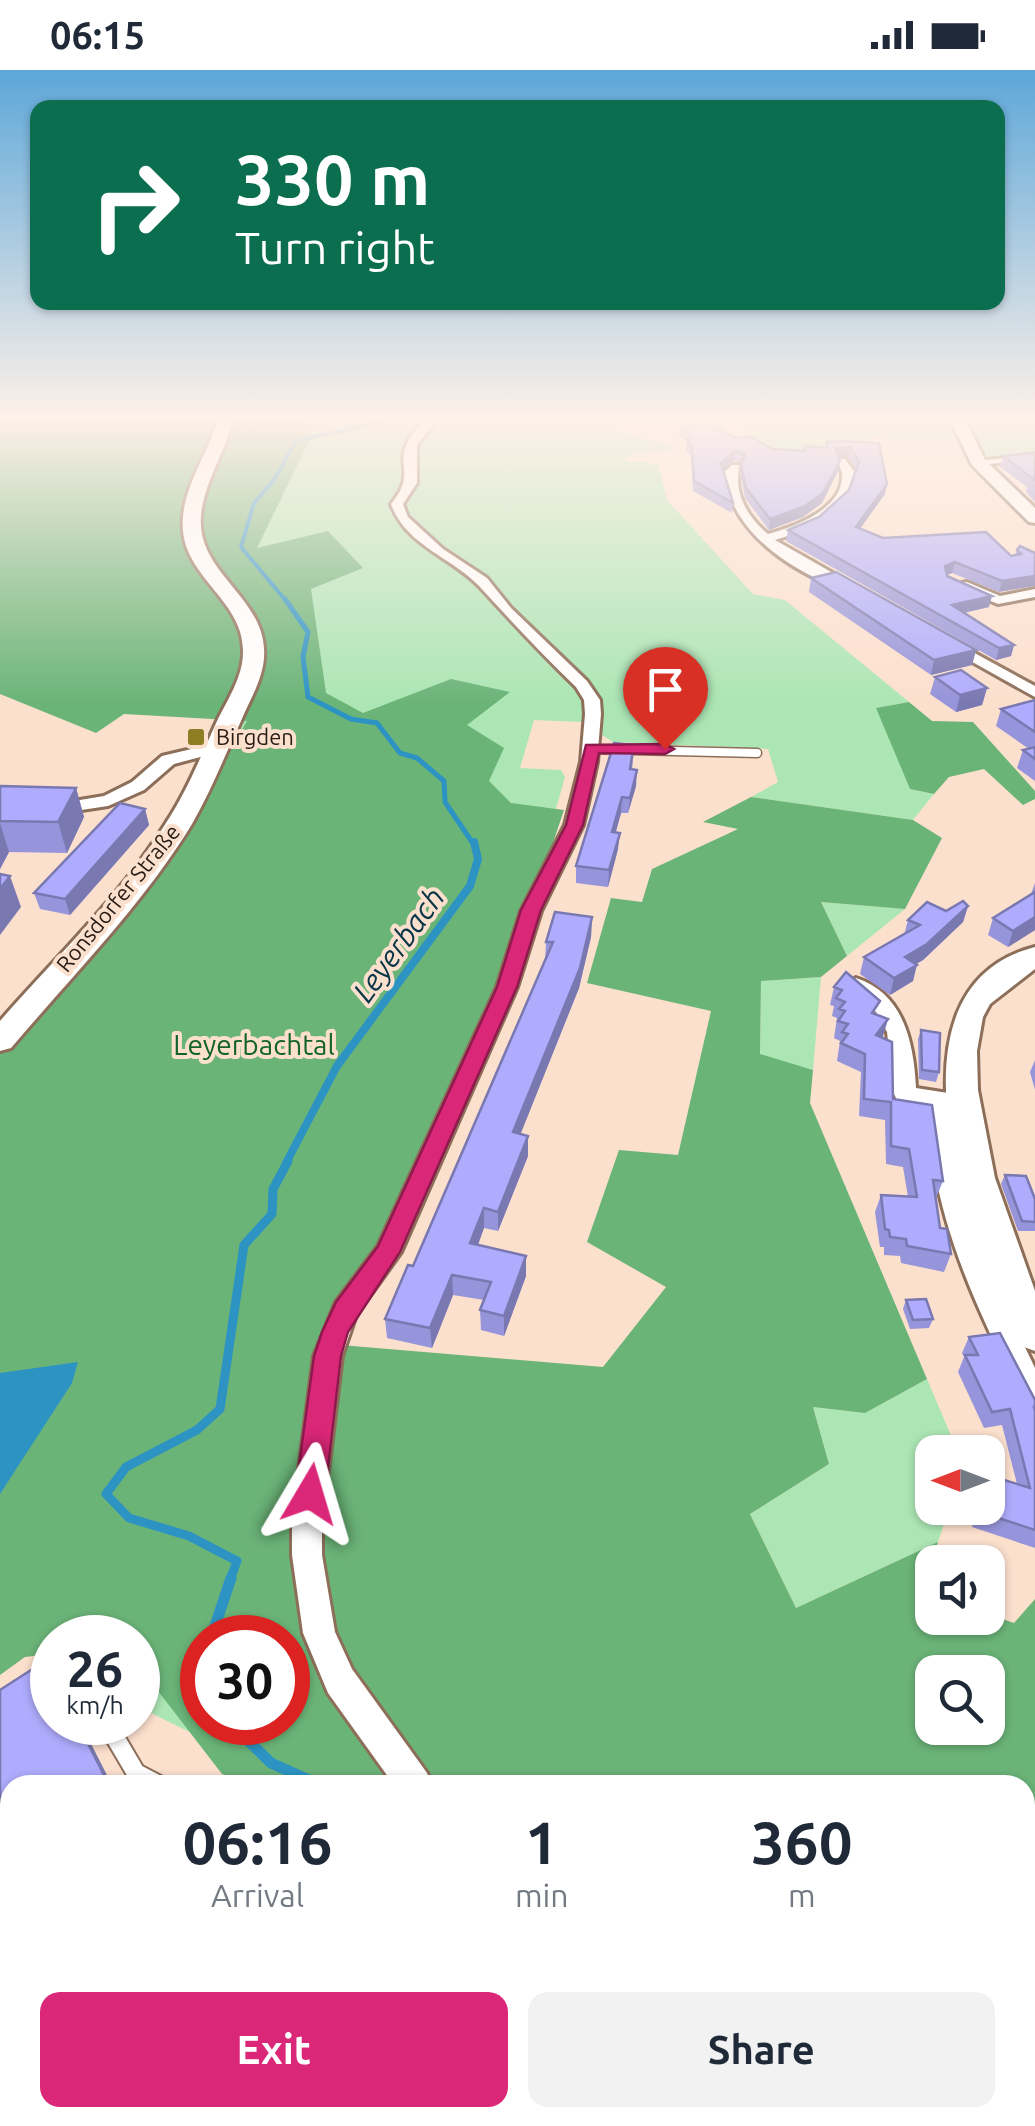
<!DOCTYPE html>
<meta charset="utf-8">
<style>
:root{--surface:#fff;--page:#f2f2f3;--text:#1f2937;--muted:#747a83;--accent:#db2777}
body{margin:0;font-family:Ubuntu,sans-serif;background:var(--page);color:var(--text);height:100vh;display:flex;flex-direction:column;font-size:38px;white-space:nowrap}
*{box-sizing:border-box;margin:0}
p{font-size:32px;color:var(--muted)}
.icon{flex:none;width:55px;height:55px;fill:none;stroke:currentColor;stroke-width:2;stroke-linecap:round;stroke-linejoin:round}
.map{position:relative;flex:1;overflow:hidden}
.sheet{position:absolute;left:0px;top:1705px;width:1035px;height:352px;display:flex;flex-direction:column;background:var(--surface);border-radius:30px 30px 0 0;box-shadow:0 2px 8px #0004}
.sheet>*{flex:none}
.banner{position:absolute;left:30px;top:30px;width:975px;height:210px;border-radius:20px;box-shadow:0 2px 8px #0004;background:#0b6e4f;color:#fff;overflow:hidden}
.needle{width:65px;rotate:270deg}
.controls{position:absolute;left:915px;top:1365px;display:grid;gap:20px}
.controls a{display:grid;place-items:center;width:90px;height:90px;border-radius:20px;background:var(--surface);box-shadow:0 2px 8px #0004;font-size:50px}
.speed{position:absolute;left:30px;top:1545px;display:flex;gap:20px;font-size:50px;font-weight:700;text-align:center}
.speed>*{display:grid;place-content:center;width:130px;height:130px;border-radius:50%;background:var(--surface);box-shadow:0 2px 8px #0004;line-height:1}
.speed small{font-size:25px;font-weight:400}
.speed .limit{border:15px solid #d22;background:#fff;color:#111}
.pin{position:absolute;display:grid;place-items:center;width:85px;height:85px;color:#fff;margin:-102px -42px;border-radius:50% 50% 50% 0;rotate:-45deg;box-shadow:0 0 10px #0007}
.pin .icon{rotate:45deg}
.me{position:absolute;width:110px;margin:-55px;rotate:7deg;stroke-linejoin:round;filter:drop-shadow(0 0 8px #0008)}
.turn{display:flex;align-items:center;gap:35px;height:210px;padding:0 40px;font-size:45px}
.turn .icon{width:130px;height:130px;stroke-width:2.5}
.turn b{display:block;font-size:70px;line-height:85px}
.eta{display:flex;justify-content:space-evenly;align-items:center;height:170px;text-align:center}
.eta b{font-size:60px;font-weight:700;line-height:70px}
.primary-button{display:flex;gap:20px;margin-top:auto;padding:20px 40px}
.primary-button a{flex:1;height:115px;border-radius:20px;background:var(--accent);color:#fff;font-size:40px;font-weight:700;line-height:115px;text-align:center}
.primary-button a+a{background:var(--page);color:var(--text)}
.status{display:flex;justify-content:space-between;align-items:center;height:70px;padding:0 50px;background:var(--surface);direction:ltr}
.status svg{height:28px;fill:currentColor}
.map>svg:first-child{display:block}
.green{fill:#ace6b5;fill-rule:evenodd}
.forest{fill:#6bb478;fill-rule:evenodd}
.water{fill:#2d93c3}
.lines{fill:none;stroke-linecap:round;stroke-linejoin:round}
.stream-far4{stroke:#2d93c3;stroke-width:4}
.stream-far3{stroke:#2d93c3;stroke-width:5}
.stream-far2{stroke:#2d93c3;stroke-width:8}
.stream-far1{stroke:#2d93c3;stroke-width:9}
.stream{stroke:#2d93c3;stroke-width:11}
.service-far1-casing{stroke:#8c6e59;stroke-width:11}
.service-casing{stroke:#8c6e59;stroke-width:22}
.minor-casing{stroke:#8c6e59;stroke-width:6}
.secondary-casing{stroke:#8c6e59;stroke-width:6}
.service-far1{stroke:#fff;stroke-width:8}
.service{stroke:#fff;stroke-width:18}
.minor{fill:#fff;fill-rule:evenodd}
.secondary{fill:#fff;fill-rule:evenodd}
.wall{fill:#9694da}
.shaded-wall{fill:#7a78b1}
.building{fill:#afacfd;stroke:#7a78b1;stroke-width:2.5}
.route{fill:#db2777;stroke:#8e194d;stroke-width:2.5}
.poi-dot{fill:#8e7d23;stroke:#fce0ce;stroke-width:4}
.labels{text-anchor:middle;stroke-width:8;stroke-linejoin:round;paint-order:stroke}
.far-poi-label{font-size:22px;fill:#281c14;stroke:#fce0ce;text-anchor:start}
.far-street-label{font-size:22px;fill:#281c14;stroke:#fce0ce}
.park-label{font-size:28px;fill:#11632a;stroke:#fce0ce}
.water-label{font-size:30px;font-style:italic;fill:#093549;stroke:#fce0ce}
</style>
<div class="status"><b>06:15</b><svg viewBox="0 0 49 12"><path d="M0 12V9h3v3zM5 12V6h3v6zM10 12V3h3v9zM15 12V0h3v12zM26 1h20v11H26zM47 4h2v5h-2z"/></svg></div>
<div class="map">
<svg width="1035" height="2056" viewBox="0 0 1035 2056">
<rect width="100%" height="100%" fill="#fce0ce"/>
<g class="green">
<path d="M235,345H416L430,364L444,345H648L652,348L615,354C641,376 654,364 676,379L629,385L625,391L658,394L667,430L753,524L785,530L909,632L877,638L910,719L934,724L913,750L751,727L778,712L768,679L613,672L582,652L534,650L520,698L561,700L565,707L552,753L322,1276L399,1621L224,1679L151,1643L138,1596V1568H52L0,990L169,785L260,606ZM202,1568H288V1652H202Z"/>
<path d="M694,345H1035V384L987,388L977,370L871,368L874,376L779,384L735,354L704,353Z"/>
<path d="M821,832L905,839L847,886Z"/>
<path d="M821,907L813,1000L760,985L761,911Z"/>
<path d="M927,1309L958,1382H932V1438H949L938,1472L796,1538L750,1444L829,1394L813,1337L865,1343Z"/>
</g>
<g class="forest">
<path d="M0,345H311L310,369L257,478L328,461L363,498L311,519L326,623L363,643L451,609L510,622L467,655L504,678L489,711L511,733L564,740L511,898L341,1275L603,1297L666,1217L587,1172L619,1080L678,1085L711,941L587,913L611,828L642,832L652,799L738,759L703,752L751,727L913,750L942,768L905,839L821,832L847,886L821,907L761,911L760,984L813,1000L810,1033L927,1309L865,1343L813,1337L829,1394L750,1444L796,1538L938,1472L920,1522L932,1526V1548H988V1544L1014,1553L1035,1529V2056H702L699,2048H1025V1715H248L222,1704L138,1595V1568H52V1584L25,1587L0,1605V981L174,774L247,651L124,644L96,663L0,624ZM202,1568H288V1652H202ZM932,1602H988V1658H932Z"/>
<path d="M909,632L932,651L973,652L1035,721V729L1023,735L984,699L949,707L934,724L910,719L876,638Z"/>
</g>
<path class="water" d="M78,1292L72,1313L0,1424V1303Z"/>
<g class="lines">
<path class="stream-far4" d="M287,532L241,477L254,433L274,410L296,371L374,354L392,345"/>
<path class="stream-far3" d="M285,529L308,562L303,587L308,627L351,649L377,653L400,683L417,688L444,711L445,732L474,775"/>
<path class="stream-far2" d="M286,1093L337,996L470,816L478,789L474,772"/>
<path class="stream-far1" d="M230,1510L237,1491L189,1466L129,1448L106,1424L126,1397L197,1360L220,1339L244,1175L272,1144L273,1119L288,1091"/>
<g class="stream">
<path d="M211,1568L231,1508"/>
<path d="M202,1590L193,1618L202,1627"/>
<path d="M229,1652L271,1693L320,1715"/>
<path d="M817,2048L823,2056"/>
</g>
<defs>
<path id="service-far1" d="M591,679L757,683"/>
<g id="service">
<path d="M106,1652L136,1703L159,1715"/>
<path d="M133,2048L137,2056"/>
<path d="M245,2048L252,2056"/>
</g>
<g id="minor">
<path d="M425,345H435L432,356L417,375V413L403,434L408,447L443,479L487,508L511,538L587,611L600,630L601,644L597,692L583,755L541,841L517,917L401,1182L356,1245L342,1286L322,1452V1485L335,1562L352,1599L427,1703L432,1715H394L328,1623L303,1563L292,1485V1452L314,1286L336,1232L378,1176L497,917L521,841L565,755L581,692L585,644L584,630L576,617C542,584 511,551 480,517C452,487 406,476 391,434C416,404 396,395 407,373C412,362 421,358 425,345Z"/>
<path d="M1035,384V390L978,395L972,392Z"/>
<path d="M837,389H845L854,401C846,443 813,459 775,470L854,515L856,518L849,522C794,503 731,464 724,402L732,395H740C733,420 745,445 768,464C794,457 845,439 842,403C841,398 838,394 837,389Z"/>
<path d="M967,512L1000,526L1035,519V527L998,534L962,519V513Z"/>
<path d="M947,568L1035,616V627L942,575V569Z"/>
<path d="M217,673L225,678L223,681L174,694L144,720L108,736L68,742L0,736V726L68,732L104,726L132,712L162,686Z"/>
<path d="M856,908C904,923 914,974 916,1018L948,1023L951,1029L956,1088L968,1135L997,1219L1035,1298V1337L1025,1334C987,1260 948,1180 934,1097C931,1077 931,1056 929,1035L897,1030L894,1024L887,962L876,942L846,915Z"/>
<path d="M336,2048H376L373,2056H333Z"/>
</g>
<g id="secondary">
<path d="M219,345H234C227,380 204,411 201,446C196,501 262,526 264,579C266,605 250,629 241,651C225,685 211,721 192,754C142,836 72,906 11,978L0,981V951C56,887 121,826 166,753C187,721 201,686 217,651C228,629 244,605 243,580C243,532 187,508 183,461C179,420 210,383 219,345Z"/>
<path d="M948,345H963L985,390L1035,438V453L1029,452L972,395Z"/>
<path d="M1035,877V899L990,934L983,947L977,981L978,1020L995,1108L1035,1221V1281L1021,1276C973,1179 872,919 1035,877Z"/>
</g>
</defs>
<use href="#service-far1" class="service-far1-casing"/>
<use href="#service" class="service-casing"/>
<use href="#minor" class="minor-casing"/>
<use href="#secondary" class="secondary-casing"/>
<use href="#service-far1" class="service-far1"/>
<use href="#service" class="service"/>
<use href="#minor" class="minor"/>
<use href="#secondary" class="secondary"/>
</g>
<g class="wall">
<path d="M680,357L736,368L772,379L804,381L827,378V372L879,373L885,424L860,458L883,468L1011,486L1015,485L1017,480L1035,483L999,522L952,503L947,505L989,537L964,543L1014,575L1011,586L996,590L786,471L788,460L819,447L849,420L856,400L848,387L838,388V401L822,433L803,447L769,460L745,428L740,404L742,393L734,391L723,400L733,433L732,443L693,421L691,386L686,382L687,372L679,366Z"/>
<path d="M1035,383V432L1026,422L1027,417L1000,397L1003,386Z"/>
<path d="M811,508L976,580L972,595L931,605L809,522Z"/>
<path d="M935,607L987,618L982,635L956,642L930,624Z"/>
<path d="M1035,630V711L1017,698L1023,680L1029,679L996,656L1001,639Z"/>
<path d="M633,690L632,700L636,716L628,743H621L616,762L618,779L608,817L576,813V796Z"/>
<path d="M0,716L76,718L84,747L67,783L9,782L0,799Z"/>
<path d="M145,739L149,755L70,845L40,839L34,823Z"/>
<path d="M1035,813V860L1008,877L988,865L993,848L1031,824Z"/>
<path d="M968,836L963,852L923,890L916,894L913,911L890,925L860,904L864,887L904,865L908,850Z"/>
<path d="M592,847L591,867L579,918L520,1064L528,1086L498,1161L484,1158L478,1175L526,1186V1206L504,1266L481,1260L480,1240L484,1230L453,1225L432,1278L387,1268L385,1249L413,1196L545,891L546,872Z"/>
<path d="M846,902L877,945L888,949L882,968L893,1029L943,1111L936,1128L940,1158L951,1184L944,1202L901,1193L900,1186L884,1185V1177H880L875,1142L881,1125L908,1127L903,1097L886,1094L885,1050L859,1046L861,1002L837,991L840,971L834,968L837,948L832,946L834,936L830,935L834,917Z"/>
<path d="M921,960L939,1002L936,1012L919,1009L918,969Z"/>
<path d="M1035,990V1020L1030,1002Z"/>
<path d="M1005,1105L1035,1129V1161H1018L1001,1114Z"/>
<path d="M906,1230L933,1249L929,1258L910,1259L903,1239Z"/>
<path d="M969,1267L1035,1330V1478L972,1457L974,1438H988V1414L991,1406L1017,1414L1002,1355L984,1358L958,1302L964,1287L962,1283Z"/>
</g>
<g class="shaded-wall">
<path d="M850,377L848,387L833,388L835,378Z"/>
<path d="M735,381L734,391L720,402L721,393Z"/>
<path d="M840,391L838,401L822,433L803,447L769,460L770,449Z"/>
<path d="M887,414L885,424L854,467L856,457Z"/>
<path d="M955,492L952,503L942,507L945,496Z"/>
<path d="M1035,506V516L999,522L1002,511Z"/>
<path d="M992,526L989,537L949,546L952,535Z"/>
<path d="M1014,575L1011,586L996,590L999,578Z"/>
<path d="M976,580L972,595L931,605L934,590Z"/>
<path d="M987,618L982,635L956,642L960,625Z"/>
<path d="M637,700L636,716L628,743L630,728Z"/>
<path d="M76,718L84,747L67,783L58,752Z"/>
<path d="M622,727L621,743L611,778L612,762Z"/>
<path d="M145,739L149,755L70,845L65,829Z"/>
<path d="M0,753L9,782L0,799Z"/>
<path d="M620,763L618,779L608,817L609,800Z"/>
<path d="M10,806L21,837L0,865V819Z"/>
<path d="M968,836L963,852L923,890L901,903L905,887Z"/>
<path d="M592,847L591,867L579,918L513,1083V1062Z"/>
<path d="M1035,847V860L1008,877L1013,861Z"/>
<path d="M917,895L913,911L890,925L894,908Z"/>
<path d="M888,949L883,966L871,983L876,965Z"/>
<path d="M528,1066V1086L498,1161V1142Z"/>
<path d="M484,1138V1158L471,1193L470,1173Z"/>
<path d="M526,1186V1206L504,1266V1246Z"/>
<path d="M452,1205L453,1225L432,1278L430,1258Z"/>
<path d="M77,1652H80L112,1715H109Z"/>
<path d="M10,1923V1948L0,1957V1931Z"/>
<path d="M109,2048H122L124,2056H105Z"/>
</g>
<g class="building">
<path d="M709,353L736,368L750,366L772,379L805,381V376L827,378V372L840,371L879,373L887,414L856,457L883,468L986,462L1011,486L1021,484L1017,480L1020,476L1035,483V506L1002,511L955,492L945,496L947,506L992,526L952,535L1014,575L999,578L788,460L819,447L849,420L859,392L850,377L835,378L840,391L823,423L805,436L770,449L746,418L741,395L745,384L735,381L721,393L733,433L694,411L692,377L687,373L691,365L680,357Z"/>
<path d="M1035,383V410L1003,386Z"/>
<path d="M836,502L976,580L934,590L811,508Z"/>
<path d="M961,600L987,618L960,625L935,607Z"/>
<path d="M1035,630V662L1001,639Z"/>
<path d="M614,673L634,675L630,699L637,700L630,728L622,727L612,762L620,763L609,800L576,796Z"/>
<path d="M1035,677V689L1023,680Z"/>
<path d="M0,716L76,718L58,752L0,751Z"/>
<path d="M120,733L145,739L65,829L34,823Z"/>
<path d="M0,804L10,806L0,819Z"/>
<path d="M1035,822V847L1013,861L993,848Z"/>
<path d="M963,831L968,836L927,874L905,887L917,895L894,908L864,887L920,855L908,850L927,832L946,841Z"/>
<path d="M555,842L592,847L580,898L513,1062L528,1066L498,1142L484,1138L470,1173L526,1186L504,1246L480,1240L491,1212L452,1205L430,1258L385,1249L408,1195L413,1196L553,872H546Z"/>
<path d="M846,902L880,931L872,943L888,949L876,965L892,972L893,1029L932,1035L943,1111L933,1110L940,1158L947,1159L951,1184L907,1176L906,1169L890,1167L889,1160L885,1159L881,1125L917,1127L909,1079L891,1076V1032L864,1029L865,984L841,973L848,964L842,962L848,954L838,951L845,941L839,939L845,932L836,928L842,920L834,917Z"/>
<path d="M921,960L940,963L939,1002L922,1000Z"/>
<path d="M1005,1105L1026,1106L1035,1129V1152L1022,1151Z"/>
<path d="M926,1229L933,1249L913,1250L906,1230Z"/>
<path d="M1000,1263L1035,1330V1337H1034L1035,1341V1460L980,1442V1438H988V1417L990,1418L991,1406L1030,1418L1010,1339L992,1342L965,1285H978L969,1267Z"/>
<path d="M45,1591L52,1605V1652H77L109,1715H10V1923L0,1931V1620Z"/>
<path d="M10,1977V2048H109L110,2051L105,2056H0V1985Z"/>
<path d="M537,2048H563L565,2056H514Z"/>
</g>
<linearGradient id="sky" x2="0" y2="1"><stop stop-color="#5da7d9"/><stop offset="0.55" stop-color="#fef1e9"/><stop offset="1" stop-color="#fef1e9" stop-opacity="0"/></linearGradient>
<rect width="1035" height="633" fill="url(#sky)"/>
<path class="route" d="M586,675L665,674L674,679L665,684L599,683L583,755L541,840L517,917L400,1182L348,1262L341,1286L325,1424L321,1434L310,1438L300,1434L295,1424L314,1286L322,1262L336,1232L378,1176L497,917L521,840L566,755Z"/>
<rect class="poi-dot" x="186" y="657" width="20" height="20" rx="5"/>
<g class="labels">
<g class="far-poi-label">
<text x="216" y="675">Birgden</text>
</g>
<g class="far-street-label">
<text transform="translate(118 828) rotate(-51)" y="8">Ronsdorfer Straße</text>
</g>
<g class="park-label">
<text x="254" y="985">Leyerbachtal</text>
</g>
<g class="water-label">
<text transform="translate(399 875) rotate(-54)" y="10">Leyerbach</text>
</g>
</g>
</svg>
<div class="controls">
<a><svg class="needle" viewBox="-14 -14 28 28"><path d="M0-13l5 13h-10z" fill="#e53935"/><path d="M0 13l5-13h-10z" fill="#747a83"/></svg></a>
<a><svg class="icon" aria-label="sound" viewBox="0 0 24 24"><path d="M4 9h4l5-4v14l-5-4H4zM17 9q2 3 0 6"/></svg></a>
<a><svg class="icon" aria-label="search" viewBox="0 0 24 24"><circle cx="10" cy="10" r="6"/><path d="M15 15l6 6"/></svg></a>
</div>
<div class="speed"><div>26<small>km/h</small></div><div class="limit">30</div></div>
<div class="pin" style="left:665px;top:679px;background:#d93025"><svg class="icon" aria-label="arrive" viewBox="0 0 24 24"><path d="M6 21V4h12l-3 4 3 4H6"/></svg></div>
<svg class="me" style="left:310px;top:1424px" viewBox="-20 -20 40 40"><path d="M0-17L14 15 0 8-14 15z" fill="#db2777" stroke="#fff" stroke-width="4"/></svg>
<div class="banner">
<div class="turn"><svg class="icon" aria-label="right" viewBox="0 0 24 24"><path d="M7 20v-9h11M14 6l5 5-5 5"/></svg><div><b>330 m</b>Turn right</div></div>
</div>
<section class="sheet">
<div class="eta">
<div><b>06:16</b><p>Arrival</p></div>
<div><b>1</b><p>min</p></div>
<div><b>360</b><p>m</p></div>
</div>
<div class="primary-button"><a>Exit</a><a>Share</a></div>
</section>
</div>
